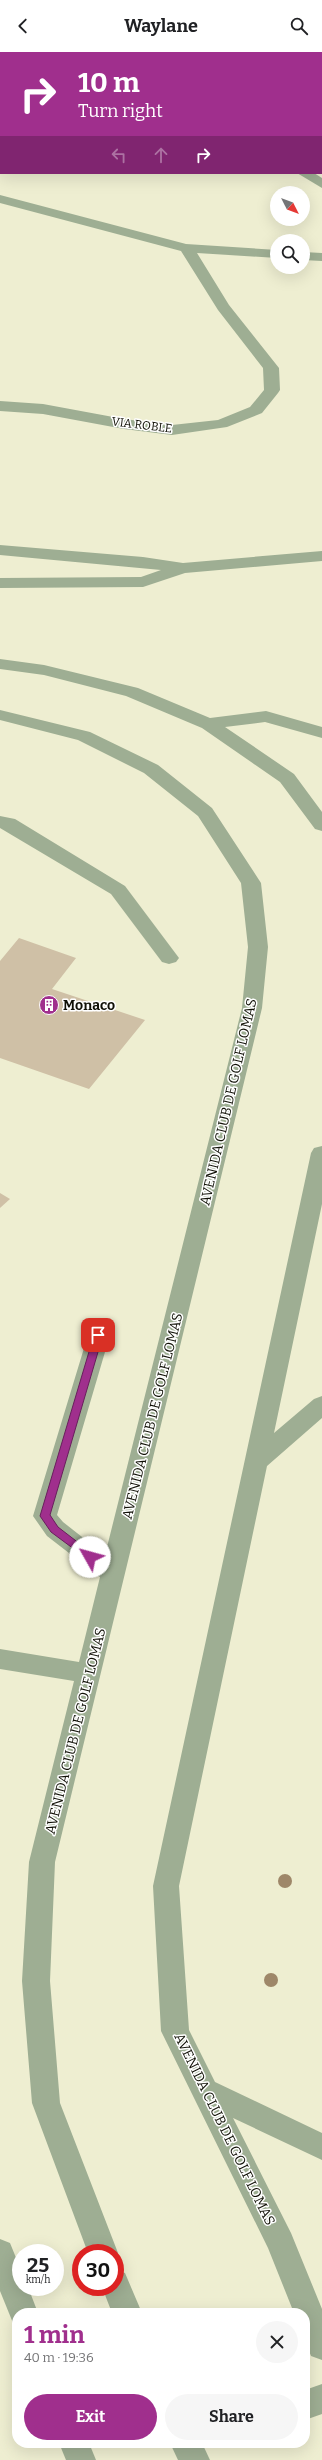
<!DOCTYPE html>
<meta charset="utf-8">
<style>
:root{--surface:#fff;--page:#f6f6f6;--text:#202124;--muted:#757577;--accent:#a02f8d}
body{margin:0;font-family:Bitter,serif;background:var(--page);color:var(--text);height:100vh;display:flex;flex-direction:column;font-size:15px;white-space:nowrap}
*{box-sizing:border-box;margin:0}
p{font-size:13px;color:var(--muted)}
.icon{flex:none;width:22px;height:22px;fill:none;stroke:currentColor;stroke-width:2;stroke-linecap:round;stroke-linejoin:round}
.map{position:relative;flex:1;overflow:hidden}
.panel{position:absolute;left:12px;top:2256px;width:298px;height:140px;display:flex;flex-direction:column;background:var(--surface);border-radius:16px;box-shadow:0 4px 16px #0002}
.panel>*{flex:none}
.hud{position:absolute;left:0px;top:0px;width:322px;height:122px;box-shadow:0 4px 16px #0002;background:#a02f8d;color:#fff;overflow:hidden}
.needle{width:26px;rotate:132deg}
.fabs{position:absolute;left:270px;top:134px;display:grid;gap:8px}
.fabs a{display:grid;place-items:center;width:40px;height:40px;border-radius:50%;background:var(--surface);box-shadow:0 4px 16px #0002;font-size:20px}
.speed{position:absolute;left:12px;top:2192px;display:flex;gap:8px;font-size:20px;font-weight:700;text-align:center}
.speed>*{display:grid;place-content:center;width:52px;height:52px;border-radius:50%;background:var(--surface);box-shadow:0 4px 16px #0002;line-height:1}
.speed small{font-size:10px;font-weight:400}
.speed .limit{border:6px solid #d22;background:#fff;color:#111}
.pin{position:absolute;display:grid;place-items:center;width:34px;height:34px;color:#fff;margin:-17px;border-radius:8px;box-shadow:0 2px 6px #0006}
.me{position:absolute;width:44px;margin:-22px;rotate:308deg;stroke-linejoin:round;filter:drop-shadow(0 0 3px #0008)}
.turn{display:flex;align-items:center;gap:14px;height:84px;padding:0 12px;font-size:18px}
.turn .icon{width:52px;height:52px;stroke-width:2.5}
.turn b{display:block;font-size:28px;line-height:34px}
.lanes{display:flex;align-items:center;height:38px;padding:0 12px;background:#0003;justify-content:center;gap:20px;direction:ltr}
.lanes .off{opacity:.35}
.round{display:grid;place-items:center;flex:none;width:42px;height:42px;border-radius:21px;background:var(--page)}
.overview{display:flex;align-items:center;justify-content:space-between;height:68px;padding:0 12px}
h1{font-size:24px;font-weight:700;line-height:30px;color:var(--accent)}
.button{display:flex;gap:8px;margin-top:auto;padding:8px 12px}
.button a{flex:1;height:46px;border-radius:24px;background:var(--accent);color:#fff;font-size:16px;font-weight:700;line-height:46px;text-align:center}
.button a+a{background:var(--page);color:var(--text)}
header{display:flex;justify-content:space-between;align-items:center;height:52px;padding:0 12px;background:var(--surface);font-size:18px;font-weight:700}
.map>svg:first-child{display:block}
.building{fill:#cfc0a6}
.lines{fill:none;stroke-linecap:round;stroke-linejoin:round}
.service{fill:#9eae93;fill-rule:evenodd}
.minor{fill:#9eae93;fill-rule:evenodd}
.tree{fill:#9e8769}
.route{fill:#a02f8d;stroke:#681f5c}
.labels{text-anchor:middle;stroke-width:3;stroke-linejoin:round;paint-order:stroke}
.far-street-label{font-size:12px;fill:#101006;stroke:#fff}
.poi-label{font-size:14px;font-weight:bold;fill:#101006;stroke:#fff;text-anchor:start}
.street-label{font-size:14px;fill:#101006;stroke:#fff}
</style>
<header><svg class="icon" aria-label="back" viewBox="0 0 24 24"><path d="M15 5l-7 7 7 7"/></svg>Waylane<svg class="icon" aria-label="search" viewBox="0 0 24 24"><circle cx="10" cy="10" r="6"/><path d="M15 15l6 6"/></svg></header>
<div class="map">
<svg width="322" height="2408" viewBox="0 0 322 2408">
<rect width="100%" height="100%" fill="#eeeed1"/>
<g class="building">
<path d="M19,886L76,906L52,937L145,968L89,1037L0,1006V909Z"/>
<path d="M0,1141L10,1147L0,1156Z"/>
</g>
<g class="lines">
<path class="service" d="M0,764L15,767L125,834L179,906L176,910L169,912L162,910L111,842L0,776Z"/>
<g class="minor">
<path d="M18,0H37L38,1H19Z"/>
<path d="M59,0H78L58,1Z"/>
<path d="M91,0H106L107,1H92Z"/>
<path d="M297,121H314L322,126V136Z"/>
<path d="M0,143L186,192L277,198V206L197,201L229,253L279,316L280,338L278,341L262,361L227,375L172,383L124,377L43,362L0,359V349L43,352L124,367L172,373L218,368L250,355L264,338L263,316L218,258L181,199L0,151Z"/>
<path d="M303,200L322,201V209L303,208Z"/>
<path d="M0,493L143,505L183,511L322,499V509L185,521L143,535L0,536V526L141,525L161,518L0,503Z"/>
<path d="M0,607L44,613L138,636L210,666L266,659L322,675V686L265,670L225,675L294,722L322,760V779L315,777L280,730L202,676L126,644L44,623L0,617Z"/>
<path d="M0,658L90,680L158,713L212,756L261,831L268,895L262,956L55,1810L50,1929L60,2051L118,2201L115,2207V2201H88L32,2051L22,1929L29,1810L74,1629L0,1617V1597L79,1610L100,1525L47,1484L33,1464L88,1283L91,1277L99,1275L107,1277L110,1283L57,1463L63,1470L105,1503L242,956L248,895L241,831L198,764L144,721L78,688L0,668Z"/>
<path d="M322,1094V1152L274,1381L314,1347L322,1344V1366L267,1414L179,1834L189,1978L215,2030L322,2081V2108L233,2066L291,2181L322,2257V2308L311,2304L305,2289V2261H294L268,2196L161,1979L153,1834L311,1101L314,1096Z"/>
<path d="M0,2187L10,2191L21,2218V2235H28L38,2261H17V2273L13,2271L0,2239Z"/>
<path d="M115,2217L125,2221L142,2261H112L102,2235H115Z"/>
<path d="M322,2332V2362L305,2368V2338Z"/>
<path d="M59,2391H89L96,2408H66Z"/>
<path d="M170,2391H202L210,2408H178Z"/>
</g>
</g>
<g class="tree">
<circle cx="285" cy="1829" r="7"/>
<circle cx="271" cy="1928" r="7"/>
</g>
<path class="route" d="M98,1280L103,1283L50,1463L58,1475L93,1502L95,1505L90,1509L51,1480L40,1464L94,1283Z"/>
<defs>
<symbol id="building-disc" viewBox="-11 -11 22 22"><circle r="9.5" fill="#a02f8d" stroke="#fff"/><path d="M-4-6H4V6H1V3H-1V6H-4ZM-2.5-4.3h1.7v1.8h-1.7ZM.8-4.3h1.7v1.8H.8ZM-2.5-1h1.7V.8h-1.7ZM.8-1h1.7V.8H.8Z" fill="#fff"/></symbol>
</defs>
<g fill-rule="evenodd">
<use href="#building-disc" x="38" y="942" width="22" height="22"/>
</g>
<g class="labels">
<g class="far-street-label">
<text transform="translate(142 373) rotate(7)" y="4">VIA ROBLE</text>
</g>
<g class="poi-label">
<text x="63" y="958">Monaco</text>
</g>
<g class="street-label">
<text transform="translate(228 1050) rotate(-77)" y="5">AVENIDA CLUB DE GOLF LOMAS</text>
<text transform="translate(152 1364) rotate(-76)" y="5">AVENIDA CLUB DE GOLF LOMAS</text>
<text transform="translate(75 1679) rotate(-76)" y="5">AVENIDA CLUB DE GOLF LOMAS</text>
<text transform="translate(225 2077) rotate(64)" y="5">AVENIDA CLUB DE GOLF LOMAS</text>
</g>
</g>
</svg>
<div class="fabs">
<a><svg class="needle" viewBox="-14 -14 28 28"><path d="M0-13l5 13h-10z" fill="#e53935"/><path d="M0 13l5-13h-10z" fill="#757577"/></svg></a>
<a><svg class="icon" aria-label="search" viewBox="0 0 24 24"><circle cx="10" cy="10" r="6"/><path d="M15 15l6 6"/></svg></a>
</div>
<div class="speed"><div>25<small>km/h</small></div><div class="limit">30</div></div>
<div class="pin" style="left:98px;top:1283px;background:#d93025"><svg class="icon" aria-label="arrive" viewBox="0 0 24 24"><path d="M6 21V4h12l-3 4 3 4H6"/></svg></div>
<svg class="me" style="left:90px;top:1505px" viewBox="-20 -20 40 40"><circle r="19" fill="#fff"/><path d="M0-13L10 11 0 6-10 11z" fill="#a02f8d"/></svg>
<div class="hud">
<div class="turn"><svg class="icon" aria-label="right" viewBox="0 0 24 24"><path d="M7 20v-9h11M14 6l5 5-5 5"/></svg><div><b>10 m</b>Turn right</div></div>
<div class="lanes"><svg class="icon off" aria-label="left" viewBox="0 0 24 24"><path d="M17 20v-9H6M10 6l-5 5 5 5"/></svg><svg class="icon off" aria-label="ahead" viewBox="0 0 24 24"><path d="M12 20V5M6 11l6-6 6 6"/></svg><svg class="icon" aria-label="right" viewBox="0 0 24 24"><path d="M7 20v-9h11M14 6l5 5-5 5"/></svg></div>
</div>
<section class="panel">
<div class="overview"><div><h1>1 min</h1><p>40 m · 19:36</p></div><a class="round"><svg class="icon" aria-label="close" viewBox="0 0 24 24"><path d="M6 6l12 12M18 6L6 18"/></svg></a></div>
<div class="button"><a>Exit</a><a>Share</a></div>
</section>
</div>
